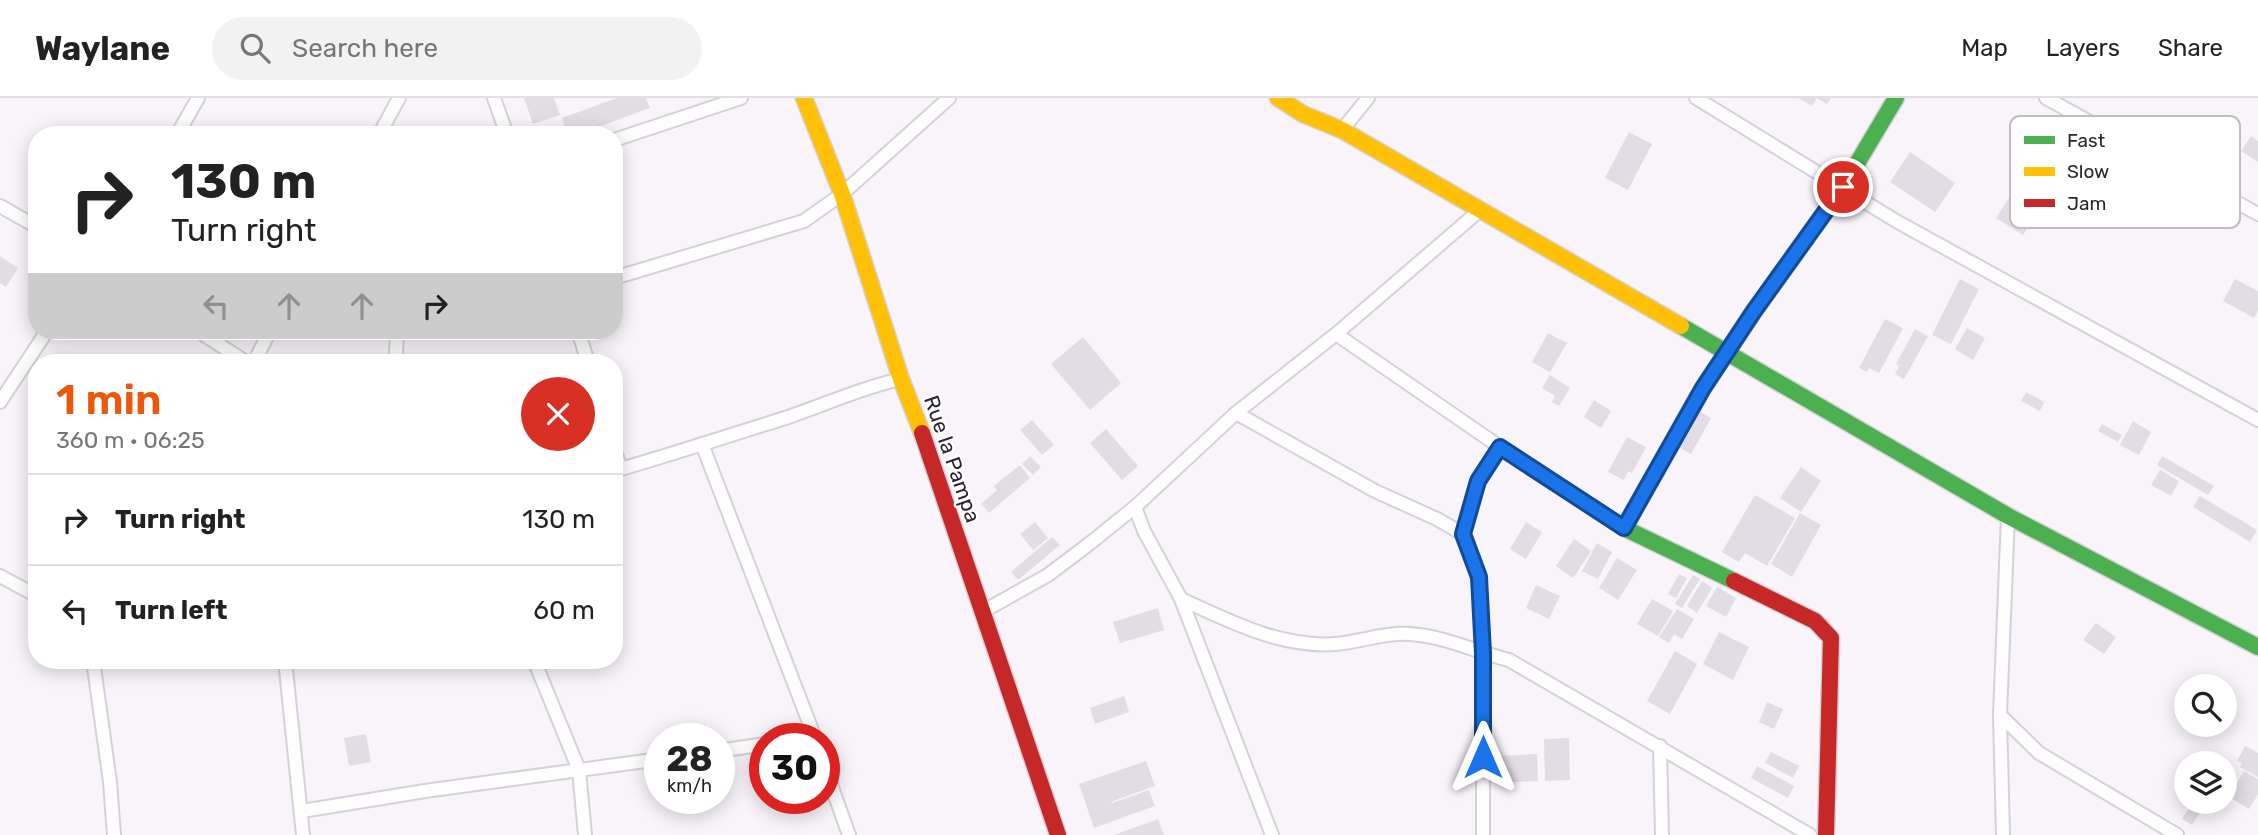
<!DOCTYPE html>
<meta charset="utf-8">
<style>
:root{--surface:#fff;--page:#f2f2f2;--text:#222;--muted:#767676;--line:#e0e0e0;--accent:#ea580c}
body{margin:0;font-family:Rubik,sans-serif;background:var(--page);color:var(--text);height:100vh;display:flex;flex-direction:column;font-size:26px;white-space:nowrap}
*{box-sizing:border-box;margin:0}
p{font-size:23px;color:var(--muted)}
.icon{flex:none;width:38px;height:38px;fill:none;stroke:currentColor;stroke-width:2;stroke-linecap:round;stroke-linejoin:round}
.map{position:relative;flex:1;overflow:hidden}
.details{position:absolute;left:28px;top:256px;width:595px;height:315px;display:flex;flex-direction:column;background:var(--surface);border-radius:28px;box-shadow:0 4px 18px #0003}
.details>*{flex:none}
.hud{position:absolute;left:28px;top:28px;width:595px;height:214px;border-radius:28px;box-shadow:0 4px 18px #0003;background:#fff;color:var(--text);overflow:hidden}
.fabs{position:absolute;left:2174px;top:576px;display:grid;gap:14px}
.fabs a{display:grid;place-items:center;width:63px;height:63px;border-radius:50%;background:var(--surface);box-shadow:0 4px 18px #0003;font-size:35px}
.speed{position:absolute;left:644px;top:625px;display:flex;gap:14px;font-size:35px;font-weight:700;text-align:center}
.speed>*{display:grid;place-content:center;width:91px;height:91px;border-radius:50%;background:var(--surface);box-shadow:0 4px 18px #0003;line-height:1}
.speed small{font-size:18px;font-weight:400}
.speed .limit{border:10px solid #d22;background:#fff;color:#111}
.pin{position:absolute;display:grid;place-items:center;width:60px;height:60px;color:#fff;margin:-30px;border:4px solid #fff;border-radius:50%;box-shadow:0 2px 7px #0007}
.me{position:absolute;width:77px;margin:-38px;rotate:0deg;stroke-linejoin:round;filter:drop-shadow(0 0 5px #0008)}
.turn{display:flex;align-items:center;gap:24px;height:147px;padding:0 28px;font-size:32px}
.turn .icon{width:91px;height:91px;stroke-width:2.5}
.turn b{display:block;font-size:49px;line-height:60px}
.lanes{display:flex;align-items:center;height:66px;padding:0 28px;background:#0003;justify-content:center;gap:35px;direction:ltr}
.lanes .off{opacity:.35}
.round{display:grid;place-items:center;flex:none;width:74px;height:74px;border-radius:37px;background:var(--page)}
.head{display:flex;align-items:center;justify-content:space-between;height:119px;padding:0 28px}
h1{font-size:42px;font-weight:600;line-height:52px;color:var(--accent)}
ul{padding:0;list-style:none}
li{display:flex;align-items:center;gap:21px;height:91px;padding:0 28px;border-top:2px solid var(--line)}
li div{flex:1}
li b{display:block;font-size:26px}
li em{font-style:normal}
header{display:flex;align-items:center;gap:42px;box-sizing:border-box;height:98px;padding:0 35px;background:var(--surface);border-bottom:2px solid var(--line)}
header strong{font-size:33px}
nav{display:flex;gap:38px;margin-inline-start:auto;font-size:24px}
.search{width:490px;height:63px;background:var(--page);display:flex;align-items:center;gap:18px;box-sizing:border-box;padding:0 24px;border-radius:38px;color:var(--muted);font-size:26px}
.map>svg:first-child{display:block}
.building{fill:#e2dde5}
.lines{fill:none;stroke-linecap:round;stroke-linejoin:round}
.street-casing{stroke:#d6d1d9;stroke-width:16}
.fast-casing{stroke:#d6d1d9;stroke-width:19}
.slow-casing{stroke:#d6d1d9;stroke-width:19}
.jam-casing{stroke:#d6d1d9;stroke-width:19}
.street{stroke:#fefdfe;stroke-width:12}
.fast{stroke:#4caf50;stroke-width:16}
.slow{stroke:#ffc107;stroke-width:16}
.jam{stroke:#c62828;stroke-width:16}
.route-casing{stroke:#114b97;stroke-width:18}
.route{stroke:#1a73e8;stroke-width:12}
.labels{text-anchor:middle;stroke-width:5;stroke-linejoin:round;paint-order:stroke}
.street-label{font-size:21px;fill:#2a242d;stroke:#fff}
.key{fill:#fff;stroke:#bfbdc0;stroke-width:2}
.key-label{font-size:19px;fill:#2a242d}
</style>
<header>
<strong>Waylane</strong>
<div class="search"><svg class="icon" aria-label="search" viewBox="0 0 24 24"><circle cx="10" cy="10" r="6"/><path d="M15 15l6 6"/></svg>Search here</div>
<nav><a>Map</a><a>Layers</a><a>Share</a></nav>
</header>
<div class="map">
<svg width="2258" height="737" viewBox="0 0 2258 737">
<rect width="100%" height="100%" fill="#f8f4fa"/>
<g class="building">
<path d="M524,0H554L560,17L533,26Z"/>
<path d="M617,0H646L650,10L577,37H567L562,20Z"/>
<path d="M1798,0H1831L1827,6L1817,0L1812,8Z"/>
<path d="M1629,34L1652,46L1628,92L1605,80Z"/>
<path d="M2251,38L2258,43V64L2241,53Z"/>
<path d="M1910,54L1955,85L1935,114L1890,84Z"/>
<path d="M2018,86L2044,104L2023,137L1996,120Z"/>
<path d="M0,158L18,170L6,189L0,185Z"/>
<path d="M1960,181L1979,191L1951,246L1932,237Z"/>
<path d="M2235,181L2258,193V213L2254,220L2223,203Z"/>
<path d="M1885,221L1903,230L1879,275L1869,270L1867,274L1859,270Z"/>
<path d="M1967,230L1985,240L1973,262L1955,251Z"/>
<path d="M1915,231L1928,238L1904,281L1895,276L1899,268L1896,266Z"/>
<path d="M1548,235L1567,245L1550,274L1532,264Z"/>
<path d="M1083,239L1121,285L1090,312L1051,266Z"/>
<path d="M1550,277L1570,290L1559,308L1552,304L1555,298L1542,290Z"/>
<path d="M2026,294L2044,304L2040,313L2021,303Z"/>
<path d="M1594,302L1611,313L1601,330L1584,319Z"/>
<path d="M1689,307L1711,320L1691,356L1668,343Z"/>
<path d="M1032,322L1054,347L1042,357L1020,332Z"/>
<path d="M2133,323L2151,334L2139,357L2120,347Z"/>
<path d="M2102,326L2122,337L2118,344L2098,333Z"/>
<path d="M1106,331L1138,368L1122,382L1090,345Z"/>
<path d="M1627,339L1646,349L1632,375L1628,373L1624,382L1608,374Z"/>
<path d="M1030,358L1041,369L1033,377L1022,366Z"/>
<path d="M2162,358L2214,388L2208,397L2157,367Z"/>
<path d="M1020,367L1030,380L989,415L981,406L997,392L994,388Z"/>
<path d="M1801,369L1821,383L1801,414L1780,400Z"/>
<path d="M2160,372L2179,383L2171,398L2151,387Z"/>
<path d="M1755,397L1795,420L1767,468L1745,455L1739,464L1722,454Z"/>
<path d="M2200,398L2257,432L2250,444L2193,409Z"/>
<path d="M1800,415L1821,427L1792,479L1771,466Z"/>
<path d="M1035,424L1048,440L1033,452L1020,436Z"/>
<path d="M1526,424L1542,434L1526,461L1510,451Z"/>
<path d="M1052,439L1060,447L1018,482L1011,474Z"/>
<path d="M1574,441L1591,453L1573,480L1556,468Z"/>
<path d="M1597,445L1612,454L1598,481L1582,473Z"/>
<path d="M1617,460L1637,472L1618,502L1599,490Z"/>
<path d="M1679,476L1687,480L1676,500L1668,496Z"/>
<path d="M1693,477L1700,481L1682,510L1675,506Z"/>
<path d="M1702,483L1712,490L1697,515L1687,508Z"/>
<path d="M1536,487L1560,498L1549,521L1526,510Z"/>
<path d="M1717,489L1736,500L1726,519L1706,508Z"/>
<path d="M1652,501L1673,513L1658,538L1637,526Z"/>
<path d="M1158,510L1164,532L1120,545L1113,524Z"/>
<path d="M1677,511L1694,521L1682,541L1674,536L1669,545L1659,539Z"/>
<path d="M2096,525L2116,539L2104,556L2083,542Z"/>
<path d="M1719,534L1749,549L1733,582L1703,566Z"/>
<path d="M1675,553L1697,566L1670,616L1647,603Z"/>
<path d="M1124,598L1129,614L1095,626L1090,610Z"/>
<path d="M1767,604L1783,611L1774,631L1759,624Z"/>
<path d="M366,636L371,664L349,668L344,640Z"/>
<path d="M1569,640L1570,682L1545,683L1544,641Z"/>
<path d="M2245,648L2258,655V679L2240,669L2242,665L2237,663Z"/>
<path d="M1771,654L1799,668L1793,680L1765,665Z"/>
<path d="M1537,656L1538,683L1497,685L1496,658Z"/>
<path d="M1146,663L1155,688L1111,704L1112,705L1149,692L1155,708L1094,730L1079,686Z"/>
<path d="M1757,668L1794,688L1788,700L1751,680Z"/>
<path d="M2244,673L2258,681V696L2249,711L2229,699Z"/>
<path d="M2193,704H2200L2205,707L2192,727L2182,721Z"/>
<path d="M1158,721L1164,737H1114Z"/>
</g>
<g class="lines">
<defs>
<g id="street">
<path d="M494,0L507,37"/>
<path d="M1696,0L1896,123L2258,322"/>
<path d="M2046,0L2258,116"/>
<path d="M1342,32L1368,0"/>
<path d="M177,37L198,0"/>
<path d="M379,37L399,0"/>
<path d="M614,42L741,0"/>
<path d="M0,108L37,129"/>
<path d="M614,180L804,123L842,96L949,0"/>
<path d="M198,233L246,264"/>
<path d="M397,233L396,256L400,264"/>
<path d="M578,233L588,264"/>
<path d="M1336,236L1500,349"/>
<path d="M254,264L270,233"/>
<path d="M0,304L47,233"/>
<path d="M1236,315L1375,393L1437,421L1463,436"/>
<path d="M702,346L815,640"/>
<path d="M614,350L621,371"/>
<path d="M614,373C670,357 724,339 779,322C820,309 859,290 901,281"/>
<path d="M1135,409L1144,433L1181,501L1272,737"/>
<path d="M0,478L37,498"/>
<path d="M1181,501C1229,523 1281,550 1335,546C1360,544 1385,534 1410,536C1444,538 1476,554 1509,562L1810,737"/>
<path d="M982,514L1048,477L1089,446L1135,409L1236,315L1336,236L1479,113"/>
<path d="M93,562L110,684L114,737"/>
<path d="M285,562L303,737"/>
<path d="M534,562L579,672L585,737"/>
<path d="M2000,617L2039,655L2177,737"/>
<path d="M792,640L813,636"/>
<path d="M1660,648L1662,737"/>
<path d="M719,653L765,646"/>
<path d="M824,667L849,737"/>
<path d="M302,713L425,693L660,661"/>
<path d="M1483,737V555L1479,479L1463,436L1478,383L1500,349L1624,430"/>
<path d="M2003,737L2000,617L2008,418"/>
</g>
<g id="fast">
<path d="M1681,228L2008,418L2258,549"/>
<path d="M1734,483L1624,430L1703,290L1754,213L1843,89L1896,0"/>
</g>
<g id="slow">
<path d="M804,0L842,96L901,281L922,335"/>
<path d="M1278,0L1303,16L1342,32L1681,228"/>
</g>
<g id="jam">
<path d="M922,335L1058,737"/>
<path d="M1734,483L1815,523L1831,540L1826,737"/>
</g>
</defs>
<use href="#street" class="street-casing"/>
<use href="#fast" class="fast-casing"/>
<use href="#slow" class="slow-casing"/>
<use href="#jam" class="jam-casing"/>
<use href="#street" class="street"/>
<use href="#fast" class="fast"/>
<use href="#slow" class="slow"/>
<use href="#jam" class="jam"/>
</g>
<g class="lines">
<defs>
<path id="route" d="M1483,659V555L1479,479L1463,436L1478,383L1500,349L1624,430L1703,290L1754,213L1843,89"/>
</defs>
<use href="#route" class="route-casing"/>
<use href="#route" class="route"/>
</g>
<g class="labels">
<g class="street-label">
<text transform="translate(952 361) rotate(71)" y="7">Rue la Pampa</text>
</g>
</g>
<rect x="2010" y="18" width="230" height="112" rx="10" class="key"/>
<rect x="2024" y="38" width="31" height="8" fill="#4caf50"/>
<rect x="2024" y="69" width="31" height="9" fill="#ffc107"/>
<rect x="2024" y="101" width="31" height="8" fill="#c62828"/>
<g class="key-label">
<text x="2067" y="49">Fast</text>
<text x="2067" y="80">Slow</text>
<text x="2067" y="112">Jam</text>
</g>
</svg>
<div class="fabs">
<a><svg class="icon" aria-label="search" viewBox="0 0 24 24"><circle cx="10" cy="10" r="6"/><path d="M15 15l6 6"/></svg></a>
<a><svg class="icon" aria-label="layers" viewBox="0 0 24 24"><path d="M12 4l9 5-9 5-9-5zM3 14l9 5 9-5"/></svg></a>
</div>
<div class="speed"><div>28<small>km/h</small></div><div class="limit">30</div></div>
<div class="pin" style="left:1843px;top:89px;background:#d93025"><svg class="icon" aria-label="arrive" viewBox="0 0 24 24"><path d="M6 21V4h12l-3 4 3 4H6"/></svg></div>
<svg class="me" style="left:1483px;top:659px" viewBox="-20 -20 40 40"><path d="M0-17L14 15 0 8-14 15z" fill="#1a73e8" stroke="#fff" stroke-width="4"/></svg>
<div class="hud">
<div class="turn"><svg class="icon" aria-label="right" viewBox="0 0 24 24"><path d="M7 20v-9h11M14 6l5 5-5 5"/></svg><div><b>130 m</b>Turn right</div></div>
<div class="lanes"><svg class="icon off" aria-label="left" viewBox="0 0 24 24"><path d="M17 20v-9H6M10 6l-5 5 5 5"/></svg><svg class="icon off" aria-label="ahead" viewBox="0 0 24 24"><path d="M12 20V5M6 11l6-6 6 6"/></svg><svg class="icon off" aria-label="ahead" viewBox="0 0 24 24"><path d="M12 20V5M6 11l6-6 6 6"/></svg><svg class="icon" aria-label="right" viewBox="0 0 24 24"><path d="M7 20v-9h11M14 6l5 5-5 5"/></svg></div>
</div>
<section class="details">
<div class="head"><div><h1>1 min</h1><p>360 m · 06:25</p></div><a class="round" style="background:#d93025;color:#fff"><svg class="icon" aria-label="close" viewBox="0 0 24 24"><path d="M6 6l12 12M18 6L6 18"/></svg></a></div>
<ul>
<li><svg class="icon" aria-label="right" viewBox="0 0 24 24"><path d="M7 20v-9h11M14 6l5 5-5 5"/></svg><div><b>Turn right</b></div><em>130 m</em></li>
<li><svg class="icon" aria-label="left" viewBox="0 0 24 24"><path d="M17 20v-9H6M10 6l-5 5 5 5"/></svg><div><b>Turn left</b></div><em>60 m</em></li>
</ul>
</section>
</div>
